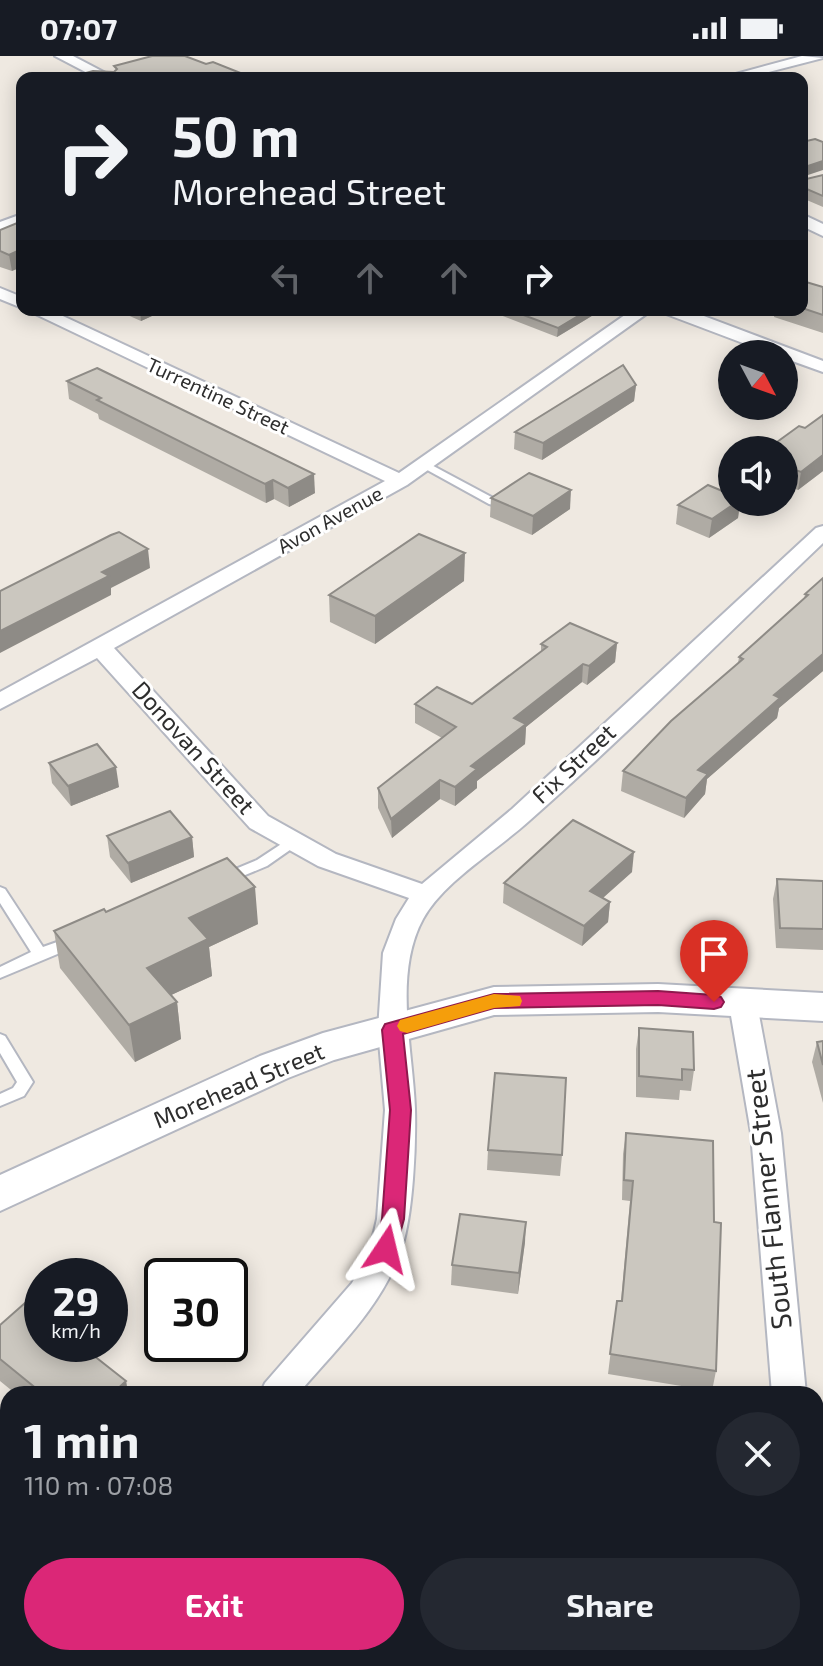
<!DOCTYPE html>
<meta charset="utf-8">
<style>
:root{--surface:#171b24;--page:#242831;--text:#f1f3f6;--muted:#9ea1a6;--accent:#db2777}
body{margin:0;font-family:"Exo 2",sans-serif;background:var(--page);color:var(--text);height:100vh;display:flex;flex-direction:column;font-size:30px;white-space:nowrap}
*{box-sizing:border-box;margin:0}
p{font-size:26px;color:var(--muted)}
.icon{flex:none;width:44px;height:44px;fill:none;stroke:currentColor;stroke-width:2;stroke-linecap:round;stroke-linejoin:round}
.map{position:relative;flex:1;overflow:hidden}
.details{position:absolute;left:0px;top:1330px;width:824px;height:280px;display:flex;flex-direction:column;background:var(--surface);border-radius:24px 24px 0 0;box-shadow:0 4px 20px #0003}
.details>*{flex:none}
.guide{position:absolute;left:16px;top:16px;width:792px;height:244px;border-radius:16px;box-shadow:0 4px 20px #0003;background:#171b24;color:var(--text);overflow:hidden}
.needle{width:52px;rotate:131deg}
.fabs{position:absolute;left:718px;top:284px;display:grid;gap:16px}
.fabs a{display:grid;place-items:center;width:80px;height:80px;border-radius:50%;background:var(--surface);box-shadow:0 4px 20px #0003;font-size:40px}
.speed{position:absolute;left:24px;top:1202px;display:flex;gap:16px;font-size:40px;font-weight:700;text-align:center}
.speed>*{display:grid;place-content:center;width:104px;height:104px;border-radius:50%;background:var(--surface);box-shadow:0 4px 20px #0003;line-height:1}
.speed small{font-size:20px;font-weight:400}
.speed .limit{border:4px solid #111;border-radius:12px;background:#fff;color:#111}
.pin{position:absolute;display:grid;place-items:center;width:68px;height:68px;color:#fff;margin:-82px -34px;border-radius:50% 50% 50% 0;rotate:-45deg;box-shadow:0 0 8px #0007}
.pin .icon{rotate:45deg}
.me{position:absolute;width:88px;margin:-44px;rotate:10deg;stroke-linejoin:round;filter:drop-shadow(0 0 6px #0008)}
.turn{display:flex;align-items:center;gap:28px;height:168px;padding:0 24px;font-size:36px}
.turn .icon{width:104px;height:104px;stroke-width:2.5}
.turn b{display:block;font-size:56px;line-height:68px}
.lanes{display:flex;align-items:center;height:76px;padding:0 24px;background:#0003;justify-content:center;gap:40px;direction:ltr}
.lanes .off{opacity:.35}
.round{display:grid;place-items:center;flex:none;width:84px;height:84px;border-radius:42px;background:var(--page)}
.summary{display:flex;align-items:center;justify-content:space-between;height:136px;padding:0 24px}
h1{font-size:48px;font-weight:700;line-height:60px}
.button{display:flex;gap:16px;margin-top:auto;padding:16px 24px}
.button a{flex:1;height:92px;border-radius:48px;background:var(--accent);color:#fff;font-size:32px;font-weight:700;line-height:92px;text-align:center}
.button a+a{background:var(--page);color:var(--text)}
.status{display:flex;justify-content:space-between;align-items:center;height:56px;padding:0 40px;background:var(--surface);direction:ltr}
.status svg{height:22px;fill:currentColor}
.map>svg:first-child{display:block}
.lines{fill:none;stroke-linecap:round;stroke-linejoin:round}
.lane-casing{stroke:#b4b7c1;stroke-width:4}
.street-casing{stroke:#b4b7c1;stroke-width:4}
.secondary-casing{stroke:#b4b7c1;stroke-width:4}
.lane{fill:#fff;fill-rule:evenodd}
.street{fill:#fff;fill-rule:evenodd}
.secondary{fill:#fff;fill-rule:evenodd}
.wall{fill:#afaba4}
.shaded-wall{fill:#8e8b86}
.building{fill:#cbc7bf;stroke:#8e8b86;stroke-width:2}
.route{fill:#db2777;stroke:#8e194d;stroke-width:2}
.slow{fill:#f59e0b}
.labels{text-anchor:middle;stroke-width:6;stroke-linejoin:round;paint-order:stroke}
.far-street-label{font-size:20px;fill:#2e2e2e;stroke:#fff}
.street-label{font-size:24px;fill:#2e2e2e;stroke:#fff}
.near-street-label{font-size:28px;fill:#2e2e2e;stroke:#fff}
</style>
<div class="status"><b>07:07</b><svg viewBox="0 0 49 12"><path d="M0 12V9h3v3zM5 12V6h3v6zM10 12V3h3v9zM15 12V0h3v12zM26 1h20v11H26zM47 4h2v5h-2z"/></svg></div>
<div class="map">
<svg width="823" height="1610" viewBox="0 0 823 1610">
<rect width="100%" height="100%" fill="#efe9e1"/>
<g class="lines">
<defs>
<g id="lane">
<path d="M424,405L497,444L498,446L493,449L489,448L420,410L419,408Z"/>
<path d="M292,781L297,783L299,786L297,789L267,810L226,827L219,822L221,819L257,804Z"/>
<path d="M0,831L5,833L43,891L74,880L79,881L81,885L79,889L0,922V911L31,896L0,847Z"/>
<path d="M0,978L5,980L33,1026L24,1040L0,1050V1038L13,1032L17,1026L0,997Z"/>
</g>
<g id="street">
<path d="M55,0H73L115,22H97Z"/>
<path d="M802,0L823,2L745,22H721Z"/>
<path d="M22,158V169L0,177V166Z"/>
<path d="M802,158L823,168V180L802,170Z"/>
<path d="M0,232L22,241V252L0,243Z"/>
<path d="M27,254H50L399,417L632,254H652L407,429L114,592L268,760L336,798L422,828L512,753L816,472L823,470V487C725,580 630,676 529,765C497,794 443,826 423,863C393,918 413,994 415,1053C416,1090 413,1157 402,1191C384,1249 336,1293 298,1338H260L265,1327L352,1227L370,1193L377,1163L385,1054L378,974L383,897L396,863L409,842L318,810L250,772L97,602L0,653V636L385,425Z"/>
<path d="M663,254H688L823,305V316L784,302V298H772L666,258Z"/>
<path d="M743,938L753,941L757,948L781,1077L806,1338H772L751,1077L729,948L733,941Z"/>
<path d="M816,1583L823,1586V1610H797L796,1602H816Z"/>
<path d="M8,1584V1602H30L27,1610H0V1587Z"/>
</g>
<path id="secondary" d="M658,928L823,937V965L658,956L494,959L334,1004L288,1022L0,1155V1119L260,1000L323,977L494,931Z"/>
</defs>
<use href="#lane" class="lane-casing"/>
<use href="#street" class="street-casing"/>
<use href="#secondary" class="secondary-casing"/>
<use href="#lane" class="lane"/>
<use href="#street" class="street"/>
<use href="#secondary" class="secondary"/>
</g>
<g class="wall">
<path d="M823,119V151L802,142V124Z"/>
<path d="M22,165L12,215L0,211V174Z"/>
<path d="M802,228L823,231V277L774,261L775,254H802Z"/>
<path d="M116,254H165L141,265Z"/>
<path d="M487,254H596L595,258L557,281Z"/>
<path d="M67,325L315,437L289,451L274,443L266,447L99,363L98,358L69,343Z"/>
<path d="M636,329L634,345L542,404L514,393L515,376Z"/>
<path d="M823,359V415L798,434L784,429V394L805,372Z"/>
<path d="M491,442L570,453L532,479L490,461Z"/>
<path d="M740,446L738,462L709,482L676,468L678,449Z"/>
<path d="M823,522V615L779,652L777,662L707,723L705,738L684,762L621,735L623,715L738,607L739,601L804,543L805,538Z"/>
<path d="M464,525L375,588L330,566L329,539Z"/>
<path d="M617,587L615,606L587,629L582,626L526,671L525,688L477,725V732L455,750L440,743L392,782L378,752V732L442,682L415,667V648H472L541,596V588Z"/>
<path d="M49,707L119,731L71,750L52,727Z"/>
<path d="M107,780L192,781L194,801L131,827L110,801Z"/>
<path d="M632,816L603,842L610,846L608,866L582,890L503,847L504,827Z"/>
<path d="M777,823L823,825V894L776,892L773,843Z"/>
<path d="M106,856L258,868L209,891L212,920L171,939L177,946L181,983L135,1006L60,912L54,875Z"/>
<path d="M639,972L694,1014L691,1035L680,1034L679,1044L636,1041V993Z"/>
<path d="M823,985V1047L812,1006L817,986Z"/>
<path d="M626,1077L716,1315L712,1335L608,1318L617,1245H621L630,1145L622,1144L623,1098Z"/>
<path d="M488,1094L562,1099L560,1120L487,1114Z"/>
<path d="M525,1186L518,1238L451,1229L452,1209Z"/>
<path d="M0,1269L98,1288L89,1296L126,1325L128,1338H16L0,1325Z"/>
<path d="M185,1602H280L279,1610H186Z"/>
<path d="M340,1602H429L428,1610H340Z"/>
<rect x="660" y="1602" width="90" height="8"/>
</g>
<g class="shaded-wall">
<path d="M823,105V114L802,121V112Z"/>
<path d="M22,193V211L12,215L9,199Z"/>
<path d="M140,254H165L141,265Z"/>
<path d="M588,254H596L595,258L557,281L558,272Z"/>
<path d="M636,329L634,345L542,404L543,387Z"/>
<path d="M823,399V415L798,434L801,416Z"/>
<path d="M314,418L315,437L289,451L288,432Z"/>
<path d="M273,424L274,443L266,447L265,428Z"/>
<path d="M571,434L570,453L532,479L533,460Z"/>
<path d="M737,446H740L738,462L709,482L712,463Z"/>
<path d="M148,493L150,512L111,532V539L0,597V575L102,516Z"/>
<path d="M465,497L464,525L375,588V560Z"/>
<path d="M617,587L615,606L587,629L589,610Z"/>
<path d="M823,598V615L779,652L777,662L707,723L705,738L684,762L686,742L698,714L774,639Z"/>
<path d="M583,608L582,626L526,671L525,688L477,725V732L455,750V731L471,710L514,662Z"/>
<path d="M116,711L119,731L71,750L68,730Z"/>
<path d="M440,724V743L392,782L391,763Z"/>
<path d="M192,781L194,801L131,827L128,807Z"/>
<path d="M634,796L632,816L588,855L590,835Z"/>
<path d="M255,831L258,868L209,891L212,920L152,948L147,912L189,862Z"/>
<path d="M610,846L608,866L582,890L584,870Z"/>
<path d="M177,946L181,983L135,1006L129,969Z"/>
<path d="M526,1166L525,1186L518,1238L519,1217Z"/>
<path d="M71,1288H98L75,1309Z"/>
<path d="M126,1325L128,1338H112Z"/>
<path d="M275,1602H280L279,1610H274Z"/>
</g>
<g class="building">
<path d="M152,0H185L206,8L213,6L253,22H67L93,15L114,16L117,13L114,10Z"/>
<path d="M815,83L823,86V105L802,112V86Z"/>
<path d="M823,119V140L802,131V124Z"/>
<path d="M22,165V193L9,199L0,195V174Z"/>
<path d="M806,226L823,231V259L802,252V228Z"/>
<path d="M510,254H588L558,272Z"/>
<path d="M623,309L636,329L543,387L515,376Z"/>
<path d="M97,312L314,418L288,432L273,424L265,428L97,344L101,342L67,325Z"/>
<path d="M823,359V399L801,416L784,410V394H766L799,370L805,372Z"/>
<path d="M529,417L571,434L533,460L491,442Z"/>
<path d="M708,429L732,439V446H737L712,463L678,449Z"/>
<path d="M119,476L148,493L102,516L109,520L0,575V535L111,479Z"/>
<path d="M419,478L465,497L375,560L329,539Z"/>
<path d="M823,522V598L774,639L780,642L698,714L708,718L686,742L623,715L671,665L743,603L739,601L808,539L805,538Z"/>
<path d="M570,567L617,587L589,610L583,608L514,662L526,668L471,710L477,713L455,731L440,724L391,763L378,732L456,671L415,648L437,631L472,648L547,591L541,588Z"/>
<path d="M97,688L116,711L68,730L49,707Z"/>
<path d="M170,755L192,781L128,807L107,780Z"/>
<path d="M573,764L634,796L590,835L610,846L584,870L504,827Z"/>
<path d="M227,802L255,831L189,862L208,883L147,912L177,946L129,969L54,875L104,853L106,856Z"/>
<path d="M777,823L823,825V873L780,872Z"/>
<path d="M639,972L693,976L694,1014L682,1013V1024L639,1020Z"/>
<path d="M823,985V1009L817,986Z"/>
<path d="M495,1017L566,1022L562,1099L488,1094Z"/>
<path d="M626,1077L713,1085L714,1166L721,1167L716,1315L610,1298L617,1245H622L633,1125L624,1124Z"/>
<path d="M460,1158L526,1166L519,1217L452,1209Z"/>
<path d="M42,1232V1288H79L126,1325L112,1338H43L0,1303V1269Z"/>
<path d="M185,1602H275L274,1610L185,1605Z"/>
<path d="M340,1602H426L425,1610H383L340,1604Z"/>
<rect x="505" y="1602" width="86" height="8"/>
<path d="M665,1602H750V1610H664Z"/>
</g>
<path class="route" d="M658,935L714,939L721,941L724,946L721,951L714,953L658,949L494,952L403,978L411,1054L404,1163L394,1199L386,1202L378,1199L375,1193L382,1163L390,1054L382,974L385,968L494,938Z"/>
<path class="slow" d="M494,938L520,940L522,945L520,950L494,952L407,977L400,975L397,970L400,964Z"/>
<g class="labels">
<g class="far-street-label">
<text transform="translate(218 340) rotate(25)" y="7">Turrentine Street</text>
<text transform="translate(330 464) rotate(-29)" y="7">Avon Avenue</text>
</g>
<g class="street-label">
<text transform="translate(193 692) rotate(48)" y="8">Donovan Street</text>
<text transform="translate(574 708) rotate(-43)" y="8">Fix Street</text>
<text transform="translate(239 1030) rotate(-23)" y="8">Morehead Street</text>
</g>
<g class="near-street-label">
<text transform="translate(768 1143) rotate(-96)" y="10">South Flanner Street</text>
</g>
</g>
</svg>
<div class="fabs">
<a><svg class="needle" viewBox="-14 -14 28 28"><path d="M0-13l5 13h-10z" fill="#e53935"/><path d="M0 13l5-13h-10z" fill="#9ea1a6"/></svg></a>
<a><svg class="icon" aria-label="sound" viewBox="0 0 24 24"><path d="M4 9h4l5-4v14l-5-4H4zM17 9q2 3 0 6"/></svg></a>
</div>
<div class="speed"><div>29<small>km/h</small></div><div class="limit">30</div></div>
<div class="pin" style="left:714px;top:946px;background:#d93025"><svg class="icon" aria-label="arrive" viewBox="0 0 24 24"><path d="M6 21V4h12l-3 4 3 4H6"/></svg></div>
<svg class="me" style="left:386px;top:1193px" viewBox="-20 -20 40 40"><path d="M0-17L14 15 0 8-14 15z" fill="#db2777" stroke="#fff" stroke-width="4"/></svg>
<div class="guide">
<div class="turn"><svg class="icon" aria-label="right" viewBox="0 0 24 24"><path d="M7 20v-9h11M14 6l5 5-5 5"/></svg><div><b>50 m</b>Morehead Street</div></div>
<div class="lanes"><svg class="icon off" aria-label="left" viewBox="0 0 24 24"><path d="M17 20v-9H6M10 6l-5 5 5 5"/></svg><svg class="icon off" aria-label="ahead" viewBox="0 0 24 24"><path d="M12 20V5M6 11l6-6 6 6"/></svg><svg class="icon off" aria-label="ahead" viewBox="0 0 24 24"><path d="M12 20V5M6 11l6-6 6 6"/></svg><svg class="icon" aria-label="right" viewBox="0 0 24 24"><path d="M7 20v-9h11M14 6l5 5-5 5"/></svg></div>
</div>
<section class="details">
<div class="summary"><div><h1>1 min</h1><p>110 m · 07:08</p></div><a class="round"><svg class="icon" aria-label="close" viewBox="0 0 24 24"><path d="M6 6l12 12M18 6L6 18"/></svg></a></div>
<div class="button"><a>Exit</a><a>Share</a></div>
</section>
</div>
